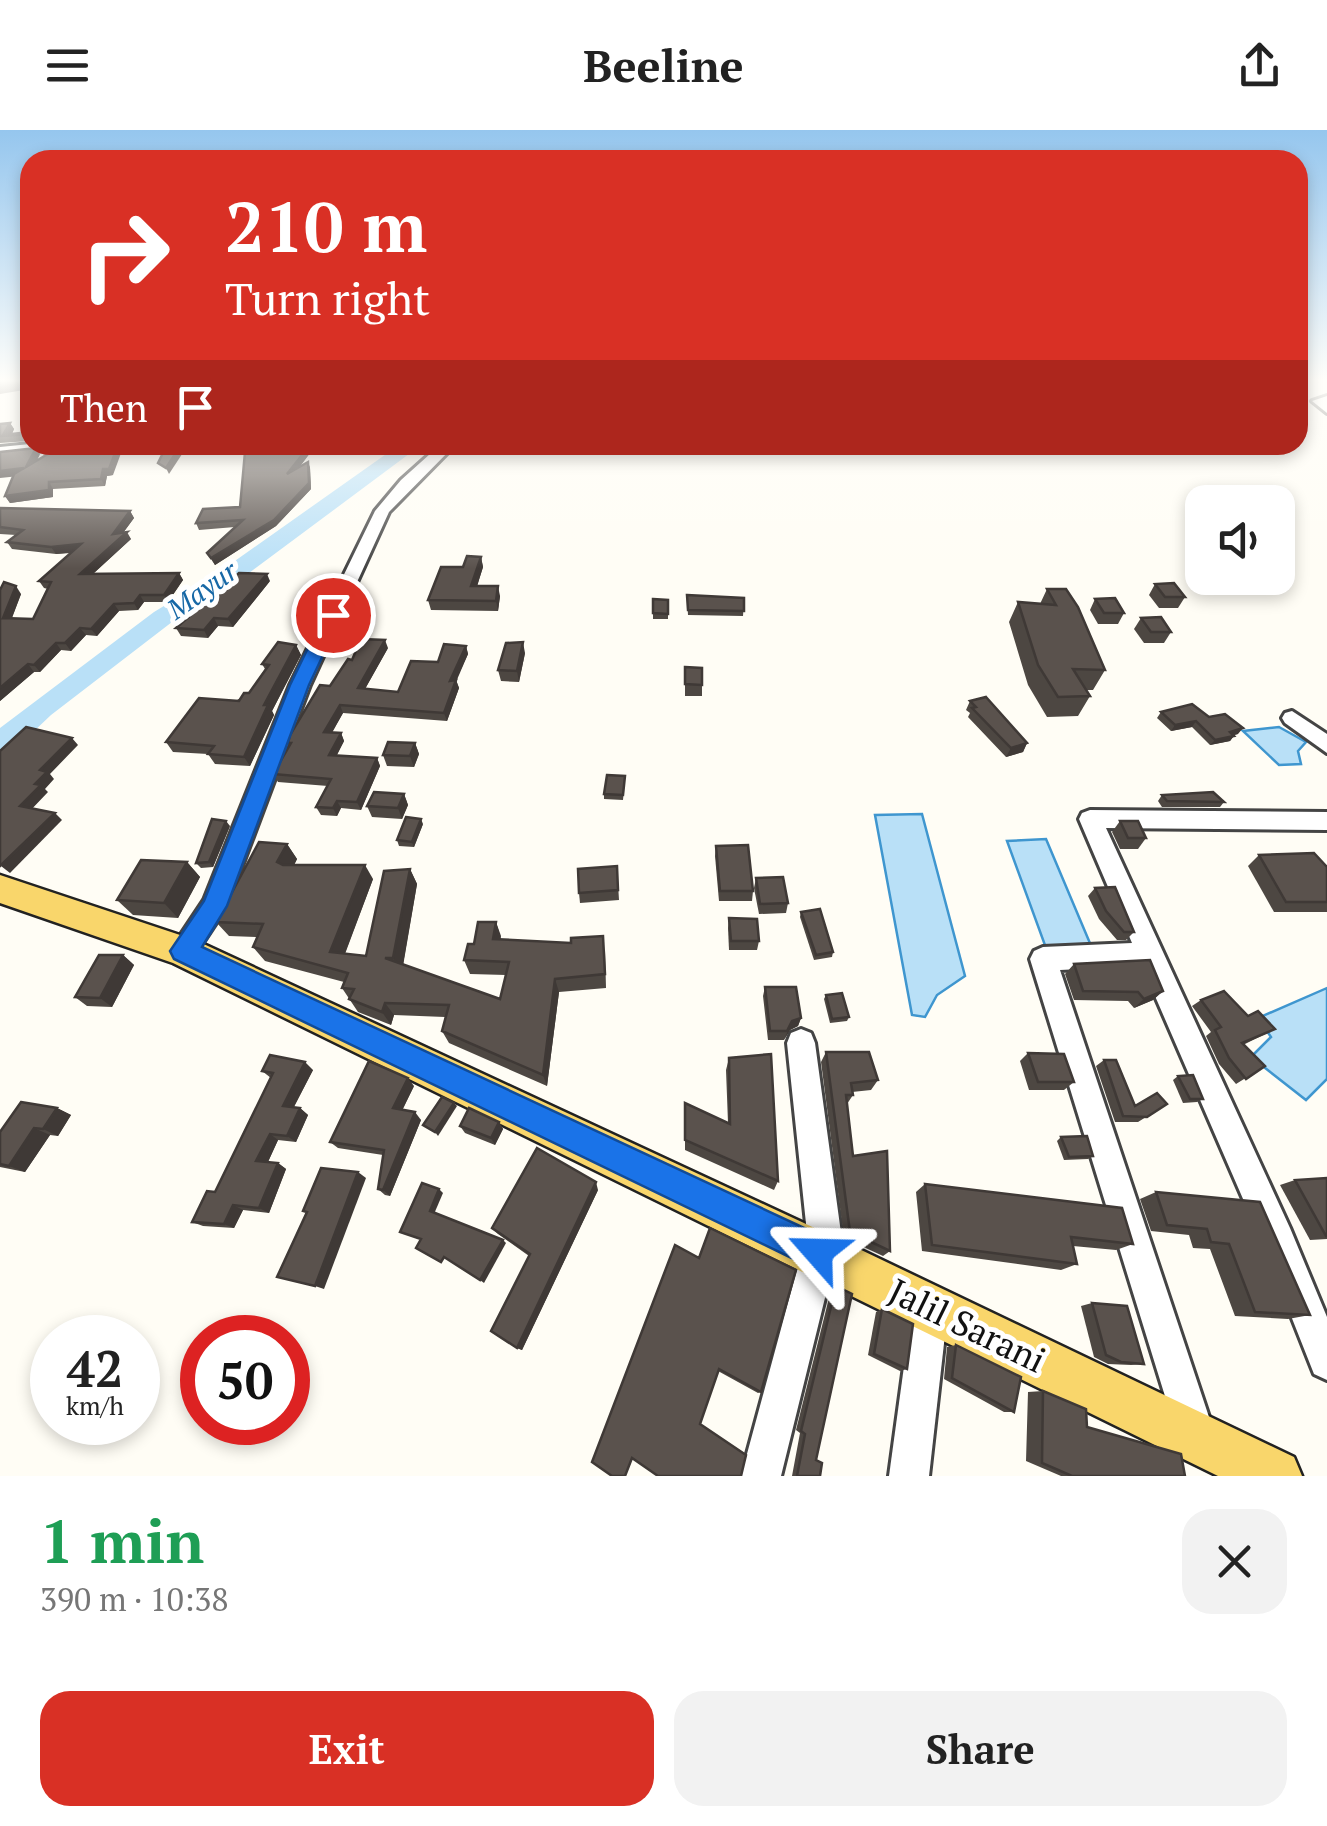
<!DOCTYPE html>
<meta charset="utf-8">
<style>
:root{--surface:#fff;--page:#f2f2f2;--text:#222;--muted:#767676;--accent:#d93025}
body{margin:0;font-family:"PT Serif",serif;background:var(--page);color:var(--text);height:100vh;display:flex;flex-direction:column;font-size:38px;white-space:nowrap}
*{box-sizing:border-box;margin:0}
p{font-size:32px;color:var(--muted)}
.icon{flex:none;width:55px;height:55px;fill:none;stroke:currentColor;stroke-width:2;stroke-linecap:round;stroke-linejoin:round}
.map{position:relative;height:1346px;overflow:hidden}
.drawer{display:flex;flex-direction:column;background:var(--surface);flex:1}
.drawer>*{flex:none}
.hud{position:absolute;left:20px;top:20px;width:1288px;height:305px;border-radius:30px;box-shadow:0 5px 15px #0003;background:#d93025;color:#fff;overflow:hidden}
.tools{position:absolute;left:1185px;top:355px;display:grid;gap:20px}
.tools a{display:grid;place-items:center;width:110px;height:110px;border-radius:20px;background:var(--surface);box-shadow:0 5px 15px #0003;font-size:50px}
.speed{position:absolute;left:30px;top:1185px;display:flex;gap:20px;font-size:50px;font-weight:700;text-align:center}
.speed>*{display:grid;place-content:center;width:130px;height:130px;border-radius:50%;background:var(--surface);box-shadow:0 5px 15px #0003;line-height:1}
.speed small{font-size:25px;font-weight:400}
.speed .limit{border:15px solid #d22;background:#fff;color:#111}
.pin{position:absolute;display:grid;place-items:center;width:85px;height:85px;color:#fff;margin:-42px;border:5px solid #fff;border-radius:50%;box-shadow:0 2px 10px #0007}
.me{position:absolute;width:110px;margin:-55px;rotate:295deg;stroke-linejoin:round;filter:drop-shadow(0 0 8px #0008)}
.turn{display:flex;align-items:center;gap:35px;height:210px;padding:0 40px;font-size:45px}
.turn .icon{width:130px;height:130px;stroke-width:2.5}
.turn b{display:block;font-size:70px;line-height:85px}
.then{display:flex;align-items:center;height:95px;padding:0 40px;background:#0003;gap:20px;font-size:38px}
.round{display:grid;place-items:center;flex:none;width:105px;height:105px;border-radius:30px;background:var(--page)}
.head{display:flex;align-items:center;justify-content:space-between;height:170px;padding:0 40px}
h1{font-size:60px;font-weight:800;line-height:75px;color:#1e9e55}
.button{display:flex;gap:20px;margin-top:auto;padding:20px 40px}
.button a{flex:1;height:115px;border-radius:30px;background:var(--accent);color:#fff;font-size:40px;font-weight:800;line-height:115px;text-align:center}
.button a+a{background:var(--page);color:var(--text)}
header{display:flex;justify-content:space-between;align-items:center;height:130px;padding:0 40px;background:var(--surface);font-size:45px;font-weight:800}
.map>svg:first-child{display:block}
.water{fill:#b9e0f7;stroke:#3f96cf;stroke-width:2.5}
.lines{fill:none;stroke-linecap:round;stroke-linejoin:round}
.river{fill:#b9e0f7;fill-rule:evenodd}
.minor-casing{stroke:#444;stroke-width:6}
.major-casing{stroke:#222;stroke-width:5}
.minor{fill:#fff;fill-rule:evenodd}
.major{fill:#f9d66b;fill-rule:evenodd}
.wall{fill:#4d4742}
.shaded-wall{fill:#3f3936}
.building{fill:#5a524d;stroke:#3f3936;stroke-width:2.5}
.route{fill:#1a73e8;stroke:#114b97;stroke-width:2.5}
.labels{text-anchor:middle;stroke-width:10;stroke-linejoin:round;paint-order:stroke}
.far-water-label{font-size:28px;font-style:italic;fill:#1768a6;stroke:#fff}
.near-street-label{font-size:35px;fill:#111;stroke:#fff}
</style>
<header><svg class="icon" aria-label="menu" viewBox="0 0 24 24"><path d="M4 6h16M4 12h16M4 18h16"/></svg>Beeline<svg class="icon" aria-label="share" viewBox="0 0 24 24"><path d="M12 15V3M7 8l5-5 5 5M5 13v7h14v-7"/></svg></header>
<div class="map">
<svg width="1327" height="1346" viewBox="0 0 1327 1346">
<rect width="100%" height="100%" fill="#fffdf5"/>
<g class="water">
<path d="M1279,597L1306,612L1298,621L1301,634L1279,635L1243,601Z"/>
<path d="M922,684L965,846L937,865L925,887L912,885L875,685Z"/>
<path d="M1046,709L1092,818H1046L1007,711Z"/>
<path d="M1327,858V949L1306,970L1251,927L1271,907L1258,888Z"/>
</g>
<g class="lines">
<path class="river" d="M399,315H421L233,455L172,492L51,585L11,623L0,626V598L154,482L215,445Z"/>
<defs>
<g id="minor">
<path d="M1327,266V283L1312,271Z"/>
<path d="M30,314L62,315L55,319L0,325V317Z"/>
<path d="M440,315H455L389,382L310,555L227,776L192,829L183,833L174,829L170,821L204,770L290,555L375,381L401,350Z"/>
<path d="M1292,581L1327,604V623L1285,593L1282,588L1285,583Z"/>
<path d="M1090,680L1327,682V700L1106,698L1290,1098L1327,1187V1250L1314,1244L1263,1115L1142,836L1060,840L1215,1305L1210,1319L1196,1324L1182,1319L1177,1305L1030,829L1034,821L1043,817L1132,813L1079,689L1082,683Z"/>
<path d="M801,899L811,903L815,913L841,1103L781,1346H741L807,1103L787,913L791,903Z"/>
<path d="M930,1160L943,1165L948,1178L929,1346H889L912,1178L917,1165Z"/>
</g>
<path id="major" d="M0,745L195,810L834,1107L1294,1327L1302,1346H1218L173,833L0,773Z"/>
</defs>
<use href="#minor" class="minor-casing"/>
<use href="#major" class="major-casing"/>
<use href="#minor" class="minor"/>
<use href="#major" class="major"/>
</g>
<g class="wall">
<path d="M10,293L14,299L12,304L30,302V311L0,313V294Z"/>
<path d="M248,315H316L300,336L308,332L310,338L311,359L276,396L215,435L207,423L235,397L199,400L196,393L240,377Z"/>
<path d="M341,315H382L371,324L342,319Z"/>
<path d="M40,324L37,330L113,345L107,346L105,356L53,359V367L10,373L5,366L13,347Z"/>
<path d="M0,378L130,381L134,388L123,403L131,409L93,444L179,443L183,450L168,472H144L138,480L119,481L97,506L86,505L71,521L61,520L40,542H34L0,571V460L21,464L12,488L33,489L48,459L44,458L39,451L71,423L56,424L12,419L7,412L16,405L0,404Z"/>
<path d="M481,427L483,437L477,456L500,466L498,481L431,480L428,470L463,437Z"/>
<path d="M270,451L233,497L218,496L208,508L181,506L176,498Z"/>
<path d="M1155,454L1185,467L1178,478H1159L1149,465Z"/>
<path d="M1047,459L1105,540L1093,560H1086L1090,566L1078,586L1047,587L1028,555L1009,492L1018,472L1040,474Z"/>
<path d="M687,465L744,468L743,486L688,485Z"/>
<path d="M653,469L668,470V489H653Z"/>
<path d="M1095,469L1124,483L1118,494H1098L1090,480Z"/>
<path d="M1141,488L1171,502L1164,513H1144L1134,499Z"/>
<path d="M296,515L301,525L272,581L274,585L250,636L215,634L208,624L173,622L166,612L249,563L265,539L262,534Z"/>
<path d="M466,516L468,524L456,550L459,558L447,591L343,583L332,602L341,603L344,611L337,625L377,628L380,636L361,680L341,678L337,686L321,685L316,677L328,656L278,652L273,644L289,616L288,613L352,530L388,518L365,559L398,562L438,532Z"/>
<path d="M525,523L519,552L501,551L498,540Z"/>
<path d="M685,537L702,538V566H685Z"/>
<path d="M970,571L1027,613L1023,622L1006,627L968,587L970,583L966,580Z"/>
<path d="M1161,582L1209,587L1238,604L1234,605L1230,611L1210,615L1192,597L1171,601L1157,588Z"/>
<path d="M415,613L419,624L414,637L387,636L383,625Z"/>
<path d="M625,646L623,670L604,669V664Z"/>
<path d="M404,664L408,675L402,689L372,687L367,676Z"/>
<path d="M1162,665L1224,672L1220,677H1162L1158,671Z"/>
<path d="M1120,691L1146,708L1138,719H1120L1112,702Z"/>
<path d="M423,694L414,717L399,716L397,710Z"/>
<path d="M230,696L213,737L201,738L196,733Z"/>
<path d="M287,714L297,729L294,735L373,749L345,824L366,826L410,739L417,754L403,834L500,869L506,845L470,844L464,830L474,814L496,792L501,809L605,820L606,858L559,862L547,956L449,913L442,901L445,887L394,885L391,895L358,882L342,858L344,852L265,831L253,817L257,807L229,806L216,792Z"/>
<path d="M716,716L753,761L752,771H719L715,726Z"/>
<path d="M1259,725L1327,737V782H1274L1248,736Z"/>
<path d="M187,732L200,747L178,788L133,785L117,770Z"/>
<path d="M617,736L619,770L580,773L579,763Z"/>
<path d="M756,748L788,773L786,783L759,784L754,758Z"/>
<path d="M1095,758L1134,802L1126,810H1117L1099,789L1088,766Z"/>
<path d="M801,782L833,822L832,827L814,830L800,787Z"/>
<path d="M729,788L759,811L757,820H729L728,798Z"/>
<path d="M123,825L134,835L112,877L87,876L75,867Z"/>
<path d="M1074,834L1163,861L1153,870L1134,878L1128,871L1074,870L1065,844Z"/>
<path d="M765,857L801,888L798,896L790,900L784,910H768L763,866Z"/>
<path d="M826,865L849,887L847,891L830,893L824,869Z"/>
<path d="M1201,870L1248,886L1275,899L1243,915L1265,936L1236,954L1219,934L1206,906L1211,902L1192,876Z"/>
<path d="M826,922L878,950L871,960L852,962L853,965L847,974L853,1026L890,1121L883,1126L844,1108L821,932Z"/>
<path d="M1028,923L1074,952L1064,960H1029L1020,931Z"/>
<path d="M729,928L778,1051L774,1060L685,1020V973L728,993L726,940Z"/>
<path d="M1104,930L1135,976L1167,974L1138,992H1115L1096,936Z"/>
<path d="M313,940L294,977L300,978L308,985L296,1012L278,1010L268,1032L278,1033L286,1039L269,1083L243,1080L234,1098L203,1096L192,1092L215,1062L271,948L262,941Z"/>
<path d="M1178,946L1203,969L1197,972L1183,973L1173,950Z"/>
<path d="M414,956L402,980L421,990L390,1066L385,1065L378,1059L383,1025L338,1018L330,1012Z"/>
<path d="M57,978L71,985L58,1006L50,1005L25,1042L0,1037V1002Z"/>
<path d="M499,992L503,999L495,1015L465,1003L460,996Z"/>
<path d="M1061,1007L1093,1026L1088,1029L1064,1030L1057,1011Z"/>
<path d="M1327,1048V1109L1310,1110L1280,1055L1295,1050Z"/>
<path d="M925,1054L1133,1114L1116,1120L1073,1116L1077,1134L1061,1140L922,1121L916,1062Z"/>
<path d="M598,1060L522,1220L517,1218L529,1126L498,1104L492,1098Z"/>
<path d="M1156,1062L1260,1072L1310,1185L1288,1189L1235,1186L1210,1119L1193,1118L1189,1105L1151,1101L1140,1069Z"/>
<path d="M675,1115L761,1262L758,1263L718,1241L633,1328Z"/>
<path d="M836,1156L816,1330L820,1346H792L800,1303L796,1300L831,1160Z"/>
<path d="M1092,1173L1144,1234L1131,1235L1108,1234L1094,1227L1081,1176Z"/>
<path d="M882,1179L907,1239L900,1241L868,1225L876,1182Z"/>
<path d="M956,1215L1014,1282H1004L944,1249L947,1217Z"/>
<path d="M1043,1261L1087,1297L1185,1346H1061L1026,1331L1028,1262Z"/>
</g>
<g class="shaded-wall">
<path d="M30,252V259L0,264V257Z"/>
<path d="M10,293L14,299L11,306L3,305Z"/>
<path d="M118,315H124L113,345L107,346L105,356L101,349L103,339Z"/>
<path d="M181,315H188L169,344L166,338Z"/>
<path d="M310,315H316L290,350L287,344Z"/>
<path d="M374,315H382L371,324L370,319Z"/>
<path d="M36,318L40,324L30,344L26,337Z"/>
<path d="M308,332L310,338L311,359L276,396L215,435L211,428Z"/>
<path d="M24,338L29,345L0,348V341Z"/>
<path d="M49,352L53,359V367L10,373L5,366Z"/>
<path d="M130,381L134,388L117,411L127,402L131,409L85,451L80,444Z"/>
<path d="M81,414L85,421L56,424L51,417Z"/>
<path d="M481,427L483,437L474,466L471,456Z"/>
<path d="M179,443L183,450L168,472L164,465Z"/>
<path d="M267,444L270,451L233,497L228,489Z"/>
<path d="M16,456L21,464L9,495L3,488Z"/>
<path d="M498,456L500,466L498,481L496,471Z"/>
<path d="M140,465L144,472L138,480L134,473Z"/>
<path d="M114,474L119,481L97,506L91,499Z"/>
<path d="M214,488L218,496L208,508L204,500Z"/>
<path d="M80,498L86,505L71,521L65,513Z"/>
<path d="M385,510L388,518L361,566L358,558Z"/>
<path d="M523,512L525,523L519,552L517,541Z"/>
<path d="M56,513L61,520L40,542L34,535Z"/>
<path d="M296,515L301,525L272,581L274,585L250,636L244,627L264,575Z"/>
<path d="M466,516L468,524L453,559L450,551Z"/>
<path d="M28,534L34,542L0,571V558Z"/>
<path d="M456,550L459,558L447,591L444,583Z"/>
<path d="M340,575L343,583L328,610L324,602Z"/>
<path d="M1196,591L1192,597L1171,601L1175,595Z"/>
<path d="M1243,598L1238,604L1226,607L1234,606L1230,611L1210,615L1215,610L1230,602Z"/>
<path d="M341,603L344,611L333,632L329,625Z"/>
<path d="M72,608L78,615L50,644L54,649L45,659L48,662L28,683L20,676L35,654L40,640Z"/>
<path d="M415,613L419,624L414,637L410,626Z"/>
<path d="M1027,613L1023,622L1006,627L1011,618Z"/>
<path d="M377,628L380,636L361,680L357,672Z"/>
<path d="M404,664L408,675L402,689L398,678Z"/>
<path d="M337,671L341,678L337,686L333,678Z"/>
<path d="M55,683L62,690L10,743L1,736Z"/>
<path d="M421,689L423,694L414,717L412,712Z"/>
<path d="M226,691L230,696L213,737L209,732Z"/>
<path d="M287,714L297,729L288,747L277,732Z"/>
<path d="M187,732L200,747L178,788L164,773Z"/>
<path d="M365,735L373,749L340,836L330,822Z"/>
<path d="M410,739L417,754L402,842L393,828Z"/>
<path d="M496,792L501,806L498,823L493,809Z"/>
<path d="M123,825L134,835L112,877L100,868Z"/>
<path d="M555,849L559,862L547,956L543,945Z"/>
<path d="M1163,861L1153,870L1134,878L1144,869Z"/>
<path d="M385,873L394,885L391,895L382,882Z"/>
<path d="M801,888L798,896L790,900L784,910L792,891Z"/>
<path d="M305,932L313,940L291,982L283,976Z"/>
<path d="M408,948L414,956L400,985L393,978Z"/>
<path d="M454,973L457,976L438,1006L435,1002Z"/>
<path d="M57,978L71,985L58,1006L43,999Z"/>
<path d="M300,978L308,985L296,1012L287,1006Z"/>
<path d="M415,982L421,990L390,1066L383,1060Z"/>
<path d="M499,992L503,999L495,1015L491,1008Z"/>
<path d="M34,998L50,1005L25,1042L9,1036Z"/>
<path d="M270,1004L278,1010L266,1036L256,1031Z"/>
<path d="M278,1033L286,1039L269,1083L259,1078Z"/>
<path d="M358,1042L366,1048L324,1159L315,1156Z"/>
<path d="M596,1052L598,1060L522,1220L517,1218Z"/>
<path d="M439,1059L443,1063L434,1084L430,1081Z"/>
<path d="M233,1075L243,1080L234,1098L224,1094Z"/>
<path d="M503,1110L506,1113L484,1153L480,1150Z"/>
</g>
<g class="building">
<path d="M0,250H30V252L0,257Z"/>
<path d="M10,293L3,305L30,302V304L0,306V294Z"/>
<path d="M63,315H118L109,339H103L101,349L49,352V360L5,366L14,344L24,338L0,341V322L36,318L26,337Z"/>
<path d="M167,315H181L166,338L158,333Z"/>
<path d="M248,315H310L287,344L308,332L309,353L274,390L211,428L207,423L243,390L196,393L203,379L240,377L245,322Z"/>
<path d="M347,315H374L370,319Z"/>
<path d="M0,378L130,381L113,404L127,402L80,444L179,443L164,465H140L134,473L114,474L91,499L80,498L65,513H56L34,535L28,534L0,558V460L4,452L16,456L3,488L33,489L51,452L39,451L81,414L51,417L7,412L23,400L0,397Z"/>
<path d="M467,426L481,427L471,456H498L496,471L428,470L441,437H463Z"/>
<path d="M239,443L267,444L228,489L214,488L204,500L176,498Z"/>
<path d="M1174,453L1185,467H1165L1155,454Z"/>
<path d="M1047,459H1066L1078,477L1105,540L1073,539L1090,566L1058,567L1038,535L1018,472L1056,475Z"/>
<path d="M687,465L744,468V481L688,480Z"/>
<path d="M1115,468L1124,483H1104L1095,469Z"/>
<path d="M653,469L668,470V484L653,483Z"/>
<path d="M1161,487L1171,502H1151L1141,488Z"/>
<path d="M361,509L385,510L358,558L398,562L411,531L438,532L444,514L466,516L450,551L456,550L444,583L340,575L324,602L341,603L329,625L377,628L357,672L337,671L333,678L316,677L331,649L273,644L291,613H288L290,605L320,555L330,556L348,529L352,530Z"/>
<path d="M278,512L296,515L264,575H268L244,627L208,624L214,616L166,612L199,568L239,571L244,563H249L269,535L262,534Z"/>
<path d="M523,512L517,541L498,540L506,513Z"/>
<path d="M685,537L702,538V555L685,554Z"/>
<path d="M986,567L1027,613L1011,618L972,578L976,577L970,571Z"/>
<path d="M1192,574L1209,587L1225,584L1243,598L1230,602L1234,606L1215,610L1196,591L1175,595L1161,582Z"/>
<path d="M26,597L72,608L40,640L47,642L35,654L41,655L20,676L55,683L0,736V621Z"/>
<path d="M388,612L415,613L410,626L383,625Z"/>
<path d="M607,645L625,646L623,665L604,664Z"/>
<path d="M374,662L404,664L398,678L367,676Z"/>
<path d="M1213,662L1224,672L1167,671L1162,665Z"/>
<path d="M406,687L421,689L412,712L397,710Z"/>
<path d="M212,689L226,691L209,732L196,733Z"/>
<path d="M1120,691H1138L1146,708H1128Z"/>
<path d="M259,712L287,714L277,732L283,735H365L330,822L366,826L384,741L410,739L393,828H385L500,869L509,832L464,830L468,814H474L478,792H496L493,809L571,813V808L603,806L605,844L555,849L543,945L442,901L449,875L385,873L382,882L349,869L354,859L342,858L348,843L253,817L263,794L216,792Z"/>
<path d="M748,715L753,761H720L716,716Z"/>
<path d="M1314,723L1327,737V772H1286L1259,725Z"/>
<path d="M141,730L187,732L164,773L117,770Z"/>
<path d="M617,736L618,760L579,763L578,739Z"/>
<path d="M783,747L788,773L760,774L756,748Z"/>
<path d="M1115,757L1134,802H1124L1106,781L1095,758Z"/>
<path d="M820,779L833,822L816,825L801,782Z"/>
<path d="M729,788L757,789L759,811H731Z"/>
<path d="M99,825H123L100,868L75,867Z"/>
<path d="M1150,830L1163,861L1144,869L1138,862L1083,861L1074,834Z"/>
<path d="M765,857H796L801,888L792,891L787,901H770Z"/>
<path d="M1224,861L1248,886L1258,881L1275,899L1242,913L1265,936L1246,949L1229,928L1215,900L1221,897L1201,870Z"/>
<path d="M842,863L849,887L832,889L826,865Z"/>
<path d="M826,922H869L878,950L851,953L853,965H846L853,1026L887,1021L890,1121L850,1102Z"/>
<path d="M1028,923L1064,924L1074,952H1038Z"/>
<path d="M771,924L778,1051L685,1010V973L730,994L729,928Z"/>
<path d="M270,925L305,932L283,976L300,978L287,1006L270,1004L256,1031L278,1033L259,1078L233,1075L224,1094L192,1092L207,1061L215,1062L273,943L262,941Z"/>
<path d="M1104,930H1116L1135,976L1157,963L1167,974L1147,987L1123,986Z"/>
<path d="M369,931L408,948L393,978L415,982L383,1060L378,1059L384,1020L330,1012Z"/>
<path d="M1193,945L1203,969H1190L1178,946Z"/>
<path d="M442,967L454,973L435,1002L423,995Z"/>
<path d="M21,972L57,978L43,999L34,998L9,1036L0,1034V1002Z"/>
<path d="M469,978L499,992L491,1008L460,996Z"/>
<path d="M1087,1006L1093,1026L1069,1027L1061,1007Z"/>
<path d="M537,1018L596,1052L517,1218L491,1201L530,1124L492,1098Z"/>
<path d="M321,1038L358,1042L315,1156L277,1147L307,1082L303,1081Z"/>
<path d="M1327,1048V1106H1326L1295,1050Z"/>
<path d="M422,1053L439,1059L430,1081L503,1110L480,1150L444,1127L441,1132L416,1118L421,1109L400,1102Z"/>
<path d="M925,1054L1122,1078L1133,1114L1071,1107L1077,1134L932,1115Z"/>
<path d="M1156,1062L1260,1072L1310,1185L1255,1182L1229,1114L1211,1112L1207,1099L1167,1095Z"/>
<path d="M710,1098L796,1140L761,1262L719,1239L700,1294L746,1325L741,1346H658L632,1328L625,1346H612L592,1332L675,1115L699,1128Z"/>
<path d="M836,1156L852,1164L816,1330L822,1333L820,1346H797L805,1304L801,1301Z"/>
<path d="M1092,1173L1127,1176L1144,1234L1121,1232L1106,1225Z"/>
<path d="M882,1179L913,1194L907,1239L874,1224Z"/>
<path d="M956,1215L1021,1247L1014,1282L952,1248Z"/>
<path d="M1043,1261L1086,1279L1087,1297L1181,1324L1185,1346H1072L1042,1333Z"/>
</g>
<linearGradient id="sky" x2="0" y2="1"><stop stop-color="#95c6ee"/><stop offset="0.57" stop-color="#fffefa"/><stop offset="1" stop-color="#fffefa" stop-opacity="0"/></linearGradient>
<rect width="1327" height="439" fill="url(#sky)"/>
<path class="route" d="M333,480L342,485L309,555L227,776L202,817L830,1110L835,1122L830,1135L818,1140L806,1135L174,829L170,821L204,771L290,555L324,485Z"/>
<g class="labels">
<g class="far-water-label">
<text transform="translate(202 460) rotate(-35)" y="10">Mayur</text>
</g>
<g class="near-street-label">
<text transform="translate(967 1196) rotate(26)" y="12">Jalil Sarani</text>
</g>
</g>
</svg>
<div class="tools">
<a><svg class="icon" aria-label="sound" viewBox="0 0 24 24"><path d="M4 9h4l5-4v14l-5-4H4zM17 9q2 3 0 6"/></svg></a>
</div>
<div class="speed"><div>42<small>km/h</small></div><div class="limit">50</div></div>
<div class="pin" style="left:333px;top:485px;background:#d93025"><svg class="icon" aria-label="arrive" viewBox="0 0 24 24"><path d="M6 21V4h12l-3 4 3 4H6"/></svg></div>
<svg class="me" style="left:818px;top:1122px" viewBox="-20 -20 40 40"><path d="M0-17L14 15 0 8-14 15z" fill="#1a73e8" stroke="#fff" stroke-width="4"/></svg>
<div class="hud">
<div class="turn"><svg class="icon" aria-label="right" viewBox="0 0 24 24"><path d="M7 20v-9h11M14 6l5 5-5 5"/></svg><div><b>210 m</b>Turn right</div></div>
<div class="then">Then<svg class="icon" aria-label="arrive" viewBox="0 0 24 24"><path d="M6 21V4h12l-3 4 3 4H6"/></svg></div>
</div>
</div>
<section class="drawer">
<div class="head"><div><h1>1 min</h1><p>390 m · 10:38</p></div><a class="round"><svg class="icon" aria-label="close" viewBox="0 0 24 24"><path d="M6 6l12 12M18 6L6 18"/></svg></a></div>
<div class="button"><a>Exit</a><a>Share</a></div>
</section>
